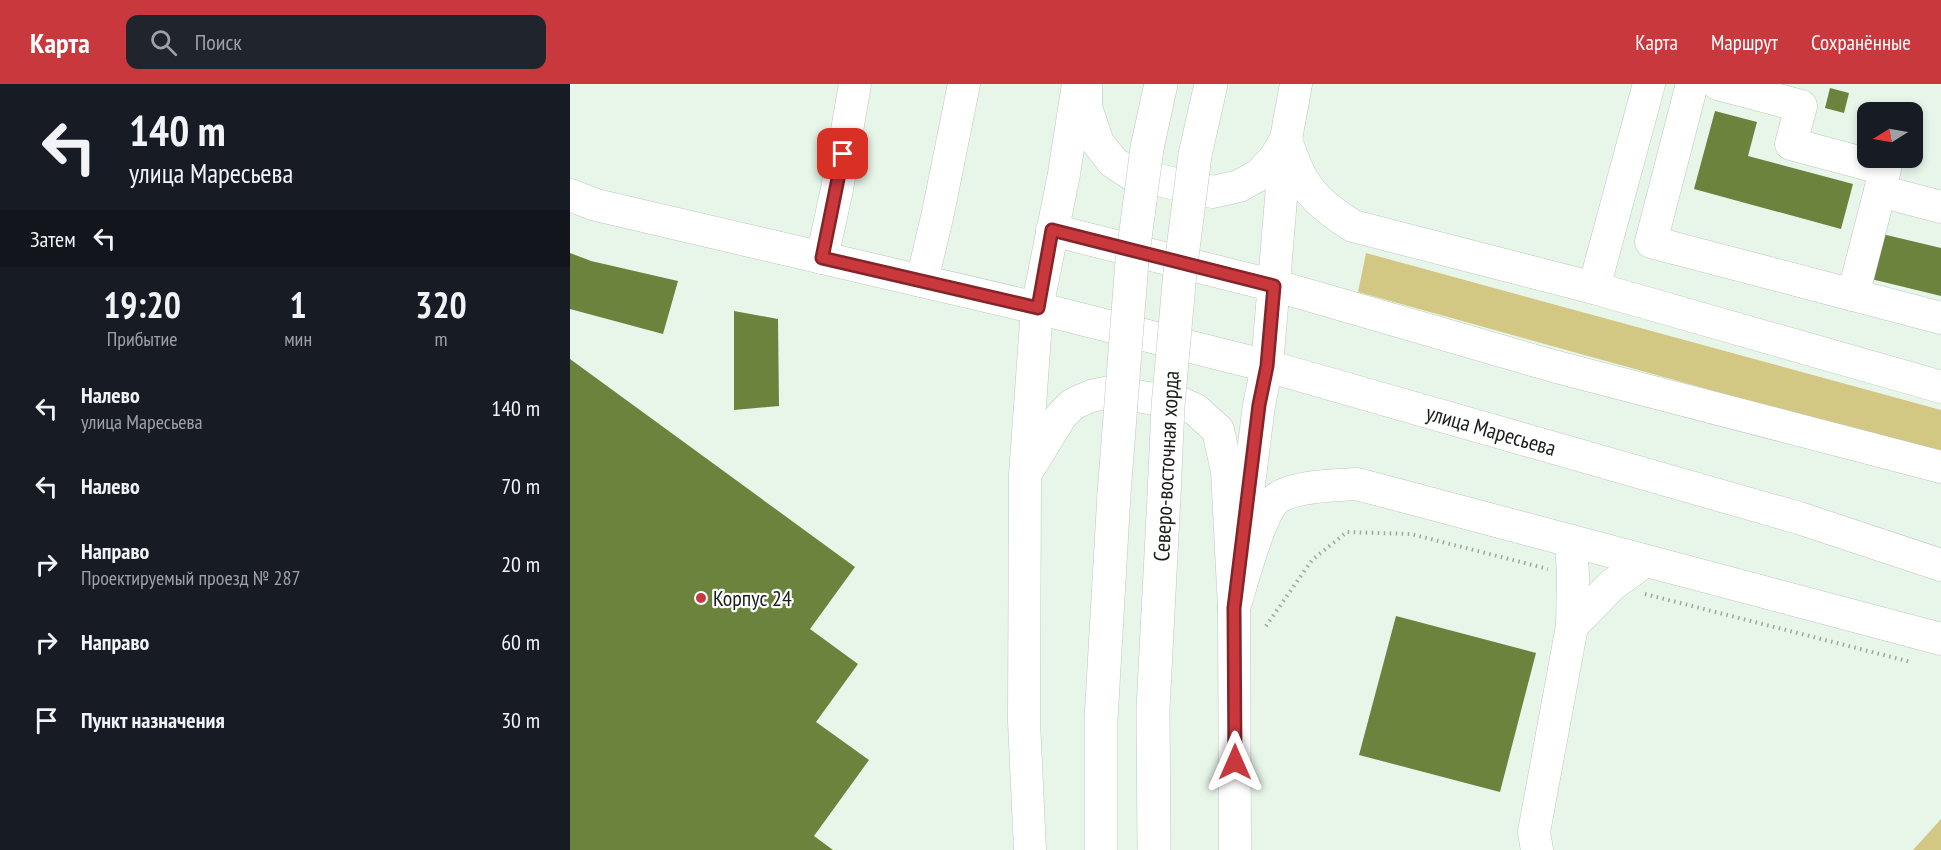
<!DOCTYPE html>
<html lang="ru">
<meta charset="utf-8">
<style>
:root{--surface:#171b24;--page:#20242c;--text:#f1f3f6;--muted:#9ea1a6;--accent:#c8383d}
body{margin:0;font-family:"PT Sans Narrow",sans-serif;background:var(--page);color:var(--text);height:100vh;display:flex;flex-direction:column;font-size:22px;white-space:nowrap}
*{box-sizing:border-box;margin:0}
p{font-size:20px;color:var(--muted)}
.icon{flex:none;width:33px;height:33px;fill:none;stroke:currentColor;stroke-width:2;stroke-linecap:round;stroke-linejoin:round}
.map{position:relative;flex:1;overflow:hidden}
.details{display:flex;flex-direction:column;background:var(--surface);width:570px}
.details>*{flex:none}
.banner{background:#171b24;color:var(--text);overflow:hidden}
.needle{width:39px;rotate:259deg}
.controls{position:absolute;left:1287px;top:18px;display:grid;gap:12px}
.controls a{display:grid;place-items:center;width:66px;height:66px;border-radius:12px;background:var(--surface);box-shadow:0 3px 9px #0003;font-size:30px}
.pin{position:absolute;display:grid;place-items:center;width:51px;height:51px;color:#fff;margin:-26px;border-radius:12px;box-shadow:0 3px 9px #0006}
.me{position:absolute;width:66px;margin:-33px;rotate:0deg;stroke-linejoin:round;filter:drop-shadow(0 0 4px #0008)}
.turn{display:flex;align-items:center;gap:21px;height:126px;padding:0 30px;font-size:27px}
.turn .icon{width:78px;height:78px;stroke-width:2.5}
.turn b{display:block;font-size:42px;line-height:51px}
.then{display:flex;align-items:center;height:57px;padding:0 30px;background:#0003;gap:12px;font-size:22px}
.eta{display:flex;justify-content:space-evenly;align-items:center;height:102px;text-align:center}
.eta b{font-size:36px;font-weight:700;line-height:42px}
ul{padding:0;list-style:none}
li{display:flex;align-items:center;gap:18px;height:78px;padding:0 30px}
li div{flex:1}
li b{display:block;font-size:22px}
li em{font-style:normal}
header{display:flex;align-items:center;gap:36px;box-sizing:border-box;height:84px;padding:0 30px;background:var(--accent);color:#fff}
header strong{font-size:28px}
nav{display:flex;gap:33px;margin-inline-start:auto;font-size:21px}
.search{width:420px;height:54px;background:var(--page);display:flex;align-items:center;gap:15px;box-sizing:border-box;padding:0 21px;border-radius:12px;color:var(--muted);font-size:22px}
main{display:flex;flex:1;min-height:0}
.map>svg:first-child{display:block}
.green{fill:#d3c784}
.building{fill:#6c833e}
.lines{fill:none;stroke-linecap:round;stroke-linejoin:round}
.minor-casing{stroke:#bbc9bd;stroke-width:33}
.highway-casing{stroke:#bbc9bd;stroke-width:34}
.path{stroke:#9ca79e;stroke-width:4;stroke-dasharray:1.5 4.5;stroke-linecap:butt}
.minor{stroke:#fff;stroke-width:32}
.highway{stroke:#fff;stroke-width:33}
.highway-bridge-casing{stroke:#bbc9bd;stroke-width:34;stroke-linecap:butt}
.highway-bridge{stroke:#fff;stroke-width:33}
.route-casing{stroke:#822428;stroke-width:15}
.route{stroke:#c8383d;stroke-width:10}
.poi-dot{fill:#c8383d;stroke:#fff;stroke-width:2}
.labels{text-anchor:middle;stroke-width:4.5;stroke-linejoin:round;paint-order:stroke}
.street-label{font-size:22px;fill:#1a1f1a;stroke:#fff}
.poi-label{font-size:22px;fill:#1a1f1a;stroke:#fff;text-anchor:start}
</style>
<header>
<strong>Карта</strong>
<div class="search"><svg class="icon" aria-label="search" viewBox="0 0 24 24"><circle cx="10" cy="10" r="6"/><path d="M15 15l6 6"/></svg>Поиск</div>
<nav><a>Карта</a><a>Маршрут</a><a>Сохранённые</a></nav>
</header>
<main>
<section class="details">
<div class="banner">
<div class="turn"><svg class="icon" aria-label="left" viewBox="0 0 24 24"><path d="M17 20v-9H6M10 6l-5 5 5 5"/></svg><div><b>140 m</b>улица Маресьева</div></div>
<div class="then">Затем<svg class="icon" aria-label="left" viewBox="0 0 24 24"><path d="M17 20v-9H6M10 6l-5 5 5 5"/></svg></div>
</div>
<div class="eta">
<div><b>19:20</b><p>Прибытие</p></div>
<div><b>1</b><p>мин</p></div>
<div><b>320</b><p>m</p></div>
</div>
<ul>
<li><svg class="icon" aria-label="left" viewBox="0 0 24 24"><path d="M17 20v-9H6M10 6l-5 5 5 5"/></svg><div><b>Налево</b><p>улица Маресьева</p></div><em>140 m</em></li>
<li><svg class="icon" aria-label="left" viewBox="0 0 24 24"><path d="M17 20v-9H6M10 6l-5 5 5 5"/></svg><div><b>Налево</b></div><em>70 m</em></li>
<li><svg class="icon" aria-label="right" viewBox="0 0 24 24"><path d="M7 20v-9h11M14 6l5 5-5 5"/></svg><div><b>Направо</b><p>Проектируемый проезд № 287</p></div><em>20 m</em></li>
<li><svg class="icon" aria-label="right" viewBox="0 0 24 24"><path d="M7 20v-9h11M14 6l5 5-5 5"/></svg><div><b>Направо</b></div><em>60 m</em></li>
<li><svg class="icon" aria-label="arrive" viewBox="0 0 24 24"><path d="M6 21V4h12l-3 4 3 4H6"/></svg><div><b>Пункт назначения</b></div><em>30 m</em></li>
</ul>
</section>
<div class="map">
<svg width="1371" height="766" viewBox="0 0 1371 766">
<rect width="100%" height="100%" fill="#e8f6ea"/>
<g class="green">
<path d="M796,169L1371,326V370L788,208Z"/>
<path d="M1371,735V766H1343Z"/>
</g>
<g class="building">
<path d="M1260,4L1279,9L1274,29L1255,24Z"/>
<path d="M1145,27L1187,38L1178,72L1283,100L1271,145L1124,105Z"/>
<path d="M1308,149L1371,164V212L1297,194Z"/>
<path d="M0,169L21,177L108,197L93,250L0,225Z"/>
<path d="M164,227L208,235L209,322L164,326Z"/>
<path d="M0,275L285,483L240,545L288,580L246,638L299,676L244,752L263,766H0Z"/>
<path d="M826,532L966,569L930,708L789,671Z"/>
</g>
<g class="lines">
<defs>
<g id="minor">
<path d="M1122,0L1081,158L1371,234"/>
<path d="M1148,0L1231,22L1221,60L1315,85L1310,107"/>
<path d="M516,4V23L528,59L543,78L561,90L643,108L669,102L689,91L705,74L716,55"/>
<path d="M716,55C730,101 743,117 783,142L1024,204L1371,303"/>
<path d="M0,111L26,121L467,224L697,282L1229,434L1371,481"/>
<path d="M482,146L717,205L983,282L1371,383"/>
<path d="M252,174L267,105L285,0"/>
<path d="M352,197L368,129L394,0"/>
<path d="M1024,204L1079,0"/>
<path d="M1283,211L1310,107L1371,123"/>
<path d="M459,384L491,332L503,320L521,312L540,308L611,319L626,326L648,346L657,387L664,524L665,766"/>
<path d="M674,440L689,321L697,282L716,55L726,0"/>
<path d="M664,524C672,500 690,425 709,413C727,402 767,401 787,400L1371,555"/>
<path d="M1002,542L1042,501L1075,477"/>
<path d="M460,766L454,637L455,391L467,224L494,90L508,0"/>
<path d="M967,766L964,748L1002,542L1003,491L1001,458"/>
</g>
<g id="highway">
<path d="M577,64L591,0"/>
<path d="M625,71L641,0"/>
<path d="M531,766V636L544,410"/>
<path d="M584,766L583,625L594,412"/>
</g>
</defs>
<use href="#minor" class="minor-casing"/>
<use href="#highway" class="highway-casing"/>
<g class="path">
<path d="M1075,510L1341,578"/>
<path d="M696,542L742,476L777,448L841,450L978,485"/>
</g>
<use href="#minor" class="minor"/>
<use href="#highway" class="highway"/>
<defs>
<g id="highway-bridge">
<path d="M544,410L562,177L577,64"/>
<path d="M594,412L598,322L610,188L625,71"/>
</g>
</defs>
<use href="#highway-bridge" class="highway-bridge-casing"/>
<use href="#highway-bridge" class="highway-bridge"/>
</g>
<g class="lines">
<defs>
<path id="route" d="M273,70L252,174L468,224L482,146L704,202L697,282L689,321L664,524L665,678"/>
</defs>
<use href="#route" class="route-casing"/>
<use href="#route" class="route"/>
</g>
<circle class="poi-dot" cx="131" cy="514" r="6"/>
<g class="labels">
<g class="street-label">
<text transform="translate(921 346) rotate(16)" y="8">улица Маресьева</text>
<text transform="translate(596 382) rotate(-87)" y="8">Северо-восточная хорда</text>
</g>
<g class="poi-label">
<text x="143" y="522">Корпус 24</text>
</g>
</g>
</svg>
<div class="controls">
<a><svg class="needle" viewBox="-14 -14 28 28"><path d="M0-13l5 13h-10z" fill="#e53935"/><path d="M0 13l5-13h-10z" fill="#9ea1a6"/></svg></a>
</div>
<div class="pin" style="left:273px;top:70px;background:#d93025"><svg class="icon" aria-label="arrive" viewBox="0 0 24 24"><path d="M6 21V4h12l-3 4 3 4H6"/></svg></div>
<svg class="me" style="left:665px;top:678px" viewBox="-20 -20 40 40"><path d="M0-17L14 15 0 8-14 15z" fill="#c8383d" stroke="#fff" stroke-width="4"/></svg>
</div>
</main>
